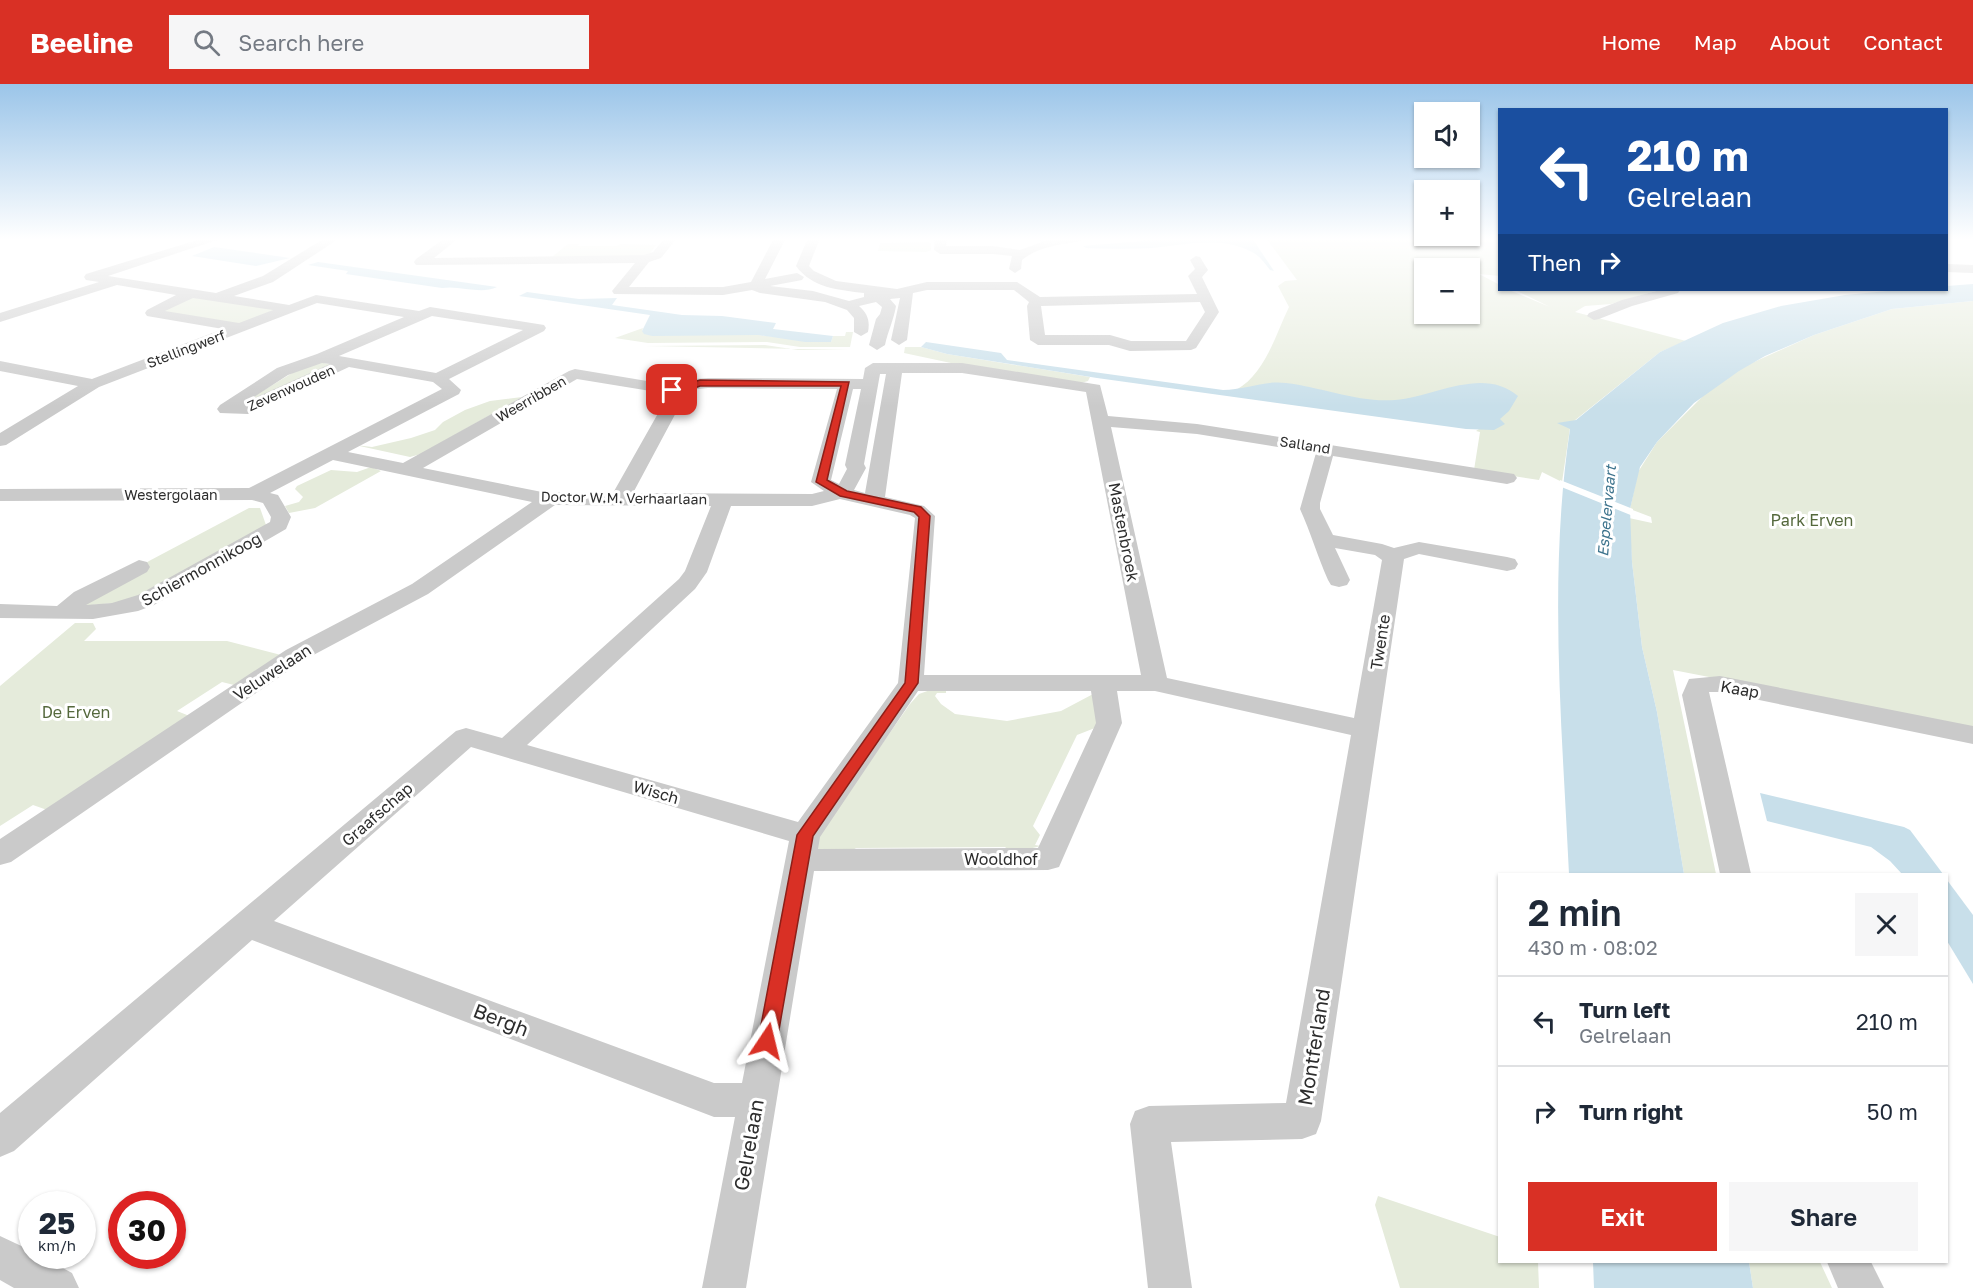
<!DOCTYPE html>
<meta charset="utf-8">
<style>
:root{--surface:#fff;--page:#f6f6f7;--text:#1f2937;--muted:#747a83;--line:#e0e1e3;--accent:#d93025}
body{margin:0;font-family:"Golos Text",sans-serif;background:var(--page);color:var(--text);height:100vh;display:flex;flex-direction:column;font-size:22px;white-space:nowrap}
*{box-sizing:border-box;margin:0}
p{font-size:20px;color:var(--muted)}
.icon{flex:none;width:33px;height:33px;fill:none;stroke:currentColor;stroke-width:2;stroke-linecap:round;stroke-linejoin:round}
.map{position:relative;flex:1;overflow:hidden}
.side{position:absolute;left:1498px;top:789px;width:450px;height:390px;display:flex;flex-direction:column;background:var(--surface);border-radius:0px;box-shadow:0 2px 4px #0004}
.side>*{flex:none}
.guide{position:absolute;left:1498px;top:24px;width:450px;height:183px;border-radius:0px;box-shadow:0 2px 4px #0004;background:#1a4fa0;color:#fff;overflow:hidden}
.buttons{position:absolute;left:1414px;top:18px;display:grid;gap:12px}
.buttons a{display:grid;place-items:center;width:66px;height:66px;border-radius:0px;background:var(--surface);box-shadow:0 2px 4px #0004;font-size:30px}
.speed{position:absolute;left:18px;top:1107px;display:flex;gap:12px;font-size:30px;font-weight:700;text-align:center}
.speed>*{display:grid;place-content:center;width:78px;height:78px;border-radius:50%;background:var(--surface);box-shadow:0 2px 4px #0004;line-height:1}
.speed small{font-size:15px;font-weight:400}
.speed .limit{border:9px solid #d22;background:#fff;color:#111}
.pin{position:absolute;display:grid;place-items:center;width:51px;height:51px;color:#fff;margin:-26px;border-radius:12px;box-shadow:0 3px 9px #0006}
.me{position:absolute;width:66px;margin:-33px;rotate:10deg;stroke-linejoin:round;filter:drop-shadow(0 0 4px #0008)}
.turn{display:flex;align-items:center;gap:21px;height:126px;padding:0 30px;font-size:27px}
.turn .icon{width:78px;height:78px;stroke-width:2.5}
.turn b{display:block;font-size:42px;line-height:51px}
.then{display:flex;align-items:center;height:57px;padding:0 30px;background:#0003;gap:12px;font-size:22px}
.round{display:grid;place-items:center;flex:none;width:63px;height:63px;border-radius:0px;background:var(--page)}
.headline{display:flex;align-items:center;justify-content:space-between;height:102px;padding:0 30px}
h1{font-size:36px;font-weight:600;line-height:45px}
.action{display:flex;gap:12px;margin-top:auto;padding:12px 30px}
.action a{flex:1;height:69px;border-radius:0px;background:var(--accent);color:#fff;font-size:24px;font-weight:600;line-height:69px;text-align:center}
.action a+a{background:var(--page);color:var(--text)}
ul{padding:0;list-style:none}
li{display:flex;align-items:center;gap:18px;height:90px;padding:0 30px;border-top:2px solid var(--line)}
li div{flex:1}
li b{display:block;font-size:22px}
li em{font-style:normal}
header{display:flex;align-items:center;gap:36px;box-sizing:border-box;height:84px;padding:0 30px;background:var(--accent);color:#fff}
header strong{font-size:28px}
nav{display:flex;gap:33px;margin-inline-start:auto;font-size:21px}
.search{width:420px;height:54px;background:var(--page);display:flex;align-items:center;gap:15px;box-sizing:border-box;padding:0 21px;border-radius:0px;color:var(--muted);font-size:22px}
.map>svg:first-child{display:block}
.green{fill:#e5ebdb;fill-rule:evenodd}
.water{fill:#c8dfea}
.pier{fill:#fff}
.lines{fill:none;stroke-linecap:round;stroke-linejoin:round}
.stream{stroke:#c8dfea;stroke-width:4}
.minor{fill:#cacaca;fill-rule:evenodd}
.route{fill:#d93025;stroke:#8d1f18;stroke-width:1.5}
.labels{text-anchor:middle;stroke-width:6;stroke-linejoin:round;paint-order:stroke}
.far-street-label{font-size:14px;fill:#2d2d2d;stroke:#fff}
.far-water-label{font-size:15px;font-style:italic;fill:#3e748d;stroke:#fff}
.park-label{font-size:16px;fill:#54683c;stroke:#fff}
.street-label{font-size:16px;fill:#2d2d2d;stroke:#fff}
.near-street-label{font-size:20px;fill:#2d2d2d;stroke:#fff}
</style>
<header>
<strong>Beeline</strong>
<div class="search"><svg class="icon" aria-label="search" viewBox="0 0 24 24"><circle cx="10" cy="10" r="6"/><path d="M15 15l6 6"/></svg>Search here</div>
<nav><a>Home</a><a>Map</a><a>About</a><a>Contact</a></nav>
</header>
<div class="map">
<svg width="1973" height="1204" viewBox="0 0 1973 1204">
<rect width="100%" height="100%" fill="#fff"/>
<g class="green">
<path d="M1266,154H1500V192L1479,190L1500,201V206H1509L1550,223L1515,206H1659L1611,220L1585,222L1575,228L1686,257L1660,268L1574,337L1570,344L1562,398L1542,388L1539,396L1474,386L1480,348L1476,347L1479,345L1250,304L1236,306C1265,290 1275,252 1289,223L1278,202L1285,197L1297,196ZM1425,184H1470V230H1425Z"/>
<path d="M928,158L931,159V166L926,168L878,167L880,159H884Z"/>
<path d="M568,160H579L577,162H617L620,160L656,161L649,171L644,172L552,173Z"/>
<path d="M189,213L276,225L241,240L166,228L163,226Z"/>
<path d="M1973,217V644L1673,586L1716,790H1684L1657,628L1642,563L1632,478L1629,434L1652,439L1651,433L1630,425L1638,388L1657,358L1723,292L1814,251L1892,225Z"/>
<path d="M643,244L642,247L758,251L831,258L833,252H845L846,248H853L850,263H800L767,258L648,259L615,254Z"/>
<path d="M765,261L798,266H849L645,262Z"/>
<path d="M905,263H921L947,270L1090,293L1088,297L1081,299L965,282L904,269Z"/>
<path d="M312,277L335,281L249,318L246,317Z"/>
<path d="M522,313L421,370L410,373L355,361L372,363L411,354L435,346L443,338L465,326L490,317Z"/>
<path d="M371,383L381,387L315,424L289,429L285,422L299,418L303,413L295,405L297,402L331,386L357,388Z"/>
<path d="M249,424H260L266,441L136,517L81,522L149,477Z"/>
<path d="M75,539H93L96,545L84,557H227L281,571L238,602L222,598L177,627L192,633L50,727L33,721L0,742V602Z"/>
<path d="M933,605H946V609H937L935,612L941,620L955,630L1007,637L1061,627L1095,609L1100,642L1077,651L1033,742L1040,751L1035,761L1041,762L1012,769L1005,763L856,764L846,770L819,766L817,763L818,752L910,620L919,610Z"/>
<path d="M1378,1112L1500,1153V1178H1538L1539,1204H1400L1375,1121Z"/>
<path d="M1749,1178H1820L1832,1204H1753Z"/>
</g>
<g class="water">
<path d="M1177,154H1252L1274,187L1270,186C1264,178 1259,171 1250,167C1220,152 1184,161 1152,164C1130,165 1108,165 1086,164L1083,162Z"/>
<path d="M214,163L290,174L256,182L192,172Z"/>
<path d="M318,178L497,203C480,211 461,201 442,204L346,190L348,187L308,181Z"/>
<path d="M1973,200V217L1892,225L1814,251L1765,272L1739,287L1694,319L1657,358L1640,383L1630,425L1632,478L1642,563L1657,628L1684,790H1569C1562,642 1548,492 1570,345L1557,339L1576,336L1660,268L1723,239L1781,222L1845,211L1898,206H1947V202Z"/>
<path d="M527,208L579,215L617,214L612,221L682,231L722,232L776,239L773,245L833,252L831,258H805L758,251L652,252L644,250L642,247L650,231L519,212Z"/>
<path d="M926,258L1001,269L1007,276L1223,306C1244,306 1265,296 1286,299C1321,303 1359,319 1395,316C1434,313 1483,282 1518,312L1509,327L1500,335L1505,340L1494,346L1466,345L1097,294L947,270L921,263Z"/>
<path d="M1760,709L1904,743L1910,746L1943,790H1902L1890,777L1871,763L1767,737Z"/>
<path d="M1947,796L1973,831V900L1947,857Z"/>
<path d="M1593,1178H1749L1753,1204H1594Z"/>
</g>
<path class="pier" d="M1560,396L1633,425V432L1559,402Z"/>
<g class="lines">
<path class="stream" d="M1037,154L1042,156"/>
<g class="minor">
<path d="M204,154H223L108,192L216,209L263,192L325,154H340L273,198L234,212L289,221L316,211L419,227L430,223L544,241L546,244L544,247L449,295L461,306L459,310L348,368L403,379L569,287L575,285L677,302L694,295L708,294L863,295L865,284L873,279H962L1100,301L1108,332L1197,340L1514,390L1517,394L1514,398L1507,400L1333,372L1320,419V425L1333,451L1382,460L1394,464L1419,458L1507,473L1515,475L1518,480L1515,485L1507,487L1419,470L1404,475L1321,1037L1316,1050L1302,1055L1171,1058L1192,1204H1148L1130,1040L1135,1027L1149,1022L1286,1019L1351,651L1155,607H1117L1122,639L1059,783L1048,786L814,787L746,1204H702L735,1033H714L252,856L14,1067L0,1073V1029L456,647L466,644L502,654L679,495L685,487L711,422L555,421L428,510L304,576L11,778L0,781V755L286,566L412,500L532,418L333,376L270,409L278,411L291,433L286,445L154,521L138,527L93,535L0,534V520L57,522L74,508L139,476L147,478L150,483L147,488L86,521L112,519L138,511L270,438L271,433L263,419L252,416L0,417V405L249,404L442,305L433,298L349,283L248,330L220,329L217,325L220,321L277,284L317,270L404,233L317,219L99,303L6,361L0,362V349L78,302L0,287V277L92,295L223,245L147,232L145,229L147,226L176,211L117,201L0,238V229L99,198L86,196L84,193L86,190ZM193,214L273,226L239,239L165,227ZM432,232L523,246L436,289L339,272ZM322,279L330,280L248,317L288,291ZM902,289H962L1086,308L1141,591H924L935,432L924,422L885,413ZM880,290H886L865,409L854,406L866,384L864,380ZM577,295L669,310L613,409L542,408L423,384ZM708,304L837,305L811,398L824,407L812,410L633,409L686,310L697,305ZM853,305H861L845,381L847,385L839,400L831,396ZM1111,343L1197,350L1316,369L1300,425C1311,449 1317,471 1328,496L1331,501L1339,503L1347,501L1350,496L1335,464L1375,471L1382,476L1354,634L1167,594ZM840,415L910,431L915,434L898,599L798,738L527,661L695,505L707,488L731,422H812ZM918,607H1091L1096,639L1038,764L818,765L820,753ZM471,663L789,757L742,999H714L274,837Z"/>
<path d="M445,154H459L434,174L644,171L653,168L665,154H677L661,174L649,178L629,203H723L751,198L774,154H786L765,195L797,189L804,193L802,196L770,202L813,207L849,217L864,213V209C839,206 812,204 796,182L808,154H820L809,182L814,187L836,197L897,205L927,198H1017L1040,213L1197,210L1188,192L1195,185L1190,176L1196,172L1200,173L1208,186L1202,193L1219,228L1196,264L1191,266L1130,267L1109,261H1038L1030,256L1027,222L1029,218L1014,206H927L913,209L907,256L899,261L891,256L900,214L890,215L896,222C894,235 888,247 885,261L877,266L869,261L876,235L880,230L882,223L876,218L859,222C868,230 870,237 868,248L861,252L854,248V234L847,226L825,218L760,209L752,206L723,211L614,210L612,207L635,179L416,181L414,178L416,175ZM1200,218L1205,228L1186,257H1131L1110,251H1045L1041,222Z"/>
<path d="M935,154H947L946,162H993L1020,166L1053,154H1082L1080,157C1060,161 1039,162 1022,176L1021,185L1015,189L1009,185L1012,172L993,170H940L934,166Z"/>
<path d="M1947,180L1973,181V189L1947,188Z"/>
<path d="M1660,206H1680L1678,209L1632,222L1599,235L1594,236L1587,232L1589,229L1622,216Z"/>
<path d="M1720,592L1973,642V660L1720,608H1709L1751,790H1720L1682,611L1689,595Z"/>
<path d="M0,1152L32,1167V1172H41L72,1189L79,1204H14L0,1196Z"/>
<path d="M1827,1178H1871L1884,1204H1838Z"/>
</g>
</g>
<linearGradient id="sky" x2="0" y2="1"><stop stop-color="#9bc5e9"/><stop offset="0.48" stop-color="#fff"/><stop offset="1" stop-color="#fff" stop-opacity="0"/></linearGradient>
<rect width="1973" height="323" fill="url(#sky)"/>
<path class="route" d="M700,296L849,298L827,396L847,407L921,423L930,432L918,599L813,752L777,957L774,963L767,966L761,963L758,957L797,751L905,599L919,433L914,428L840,412L816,398L841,302H700L679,310L667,306Z"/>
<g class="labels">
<g class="far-street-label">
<text transform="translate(186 265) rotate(-21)" y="5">Stellingwerf</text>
<text transform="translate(291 304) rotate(-24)" y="5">Zevenwouden</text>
<text transform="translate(531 315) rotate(-30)" y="5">Weerribben</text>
<text transform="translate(1305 361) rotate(9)" y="5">Salland</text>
<text x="171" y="416">Westergolaan</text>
<text transform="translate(624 414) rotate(1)" y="5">Doctor W.M. Verhaarlaan</text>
</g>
<g class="far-water-label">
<text transform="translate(1607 427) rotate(-85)" y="5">Espelervaart</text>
</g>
<g class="park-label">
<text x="1812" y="442">Park Erven</text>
<text x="76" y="634">De Erven</text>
</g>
<g class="street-label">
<text transform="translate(1124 448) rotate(79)" y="6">Mastenbroek</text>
<text transform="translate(201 485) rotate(-29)" y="6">Schiermonnikoog</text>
<text transform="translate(1380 558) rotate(-81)" y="6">Twente</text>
<text transform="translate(272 588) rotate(-33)" y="6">Veluwelaan</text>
<text transform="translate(1740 605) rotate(10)" y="6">Kaap</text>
<text transform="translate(656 708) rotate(16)" y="6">Wisch</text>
<text transform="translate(377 730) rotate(-41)" y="6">Graafschap</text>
<text x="1001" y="781">Wooldhof</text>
</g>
<g class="near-street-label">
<text transform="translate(501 936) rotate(21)" y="7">Bergh</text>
<text transform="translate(1314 963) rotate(-81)" y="7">Montferland</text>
<text transform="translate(749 1061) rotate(-80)" y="7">Gelrelaan</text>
</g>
</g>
</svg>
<div class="buttons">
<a><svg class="icon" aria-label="sound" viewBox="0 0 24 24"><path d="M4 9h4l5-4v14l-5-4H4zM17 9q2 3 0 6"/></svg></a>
<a>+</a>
<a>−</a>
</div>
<div class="speed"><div>25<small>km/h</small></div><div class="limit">30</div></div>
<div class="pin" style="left:672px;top:306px;background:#d93025"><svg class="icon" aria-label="arrive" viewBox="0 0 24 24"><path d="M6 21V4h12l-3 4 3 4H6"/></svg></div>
<svg class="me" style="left:767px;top:957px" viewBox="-20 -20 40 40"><path d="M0-17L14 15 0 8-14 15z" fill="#d93025" stroke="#fff" stroke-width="4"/></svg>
<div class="guide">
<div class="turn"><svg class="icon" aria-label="left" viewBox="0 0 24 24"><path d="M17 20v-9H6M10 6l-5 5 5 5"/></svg><div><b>210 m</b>Gelrelaan</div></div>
<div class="then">Then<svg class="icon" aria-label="right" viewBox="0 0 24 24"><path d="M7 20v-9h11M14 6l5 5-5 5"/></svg></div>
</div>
<section class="side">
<div class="headline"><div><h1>2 min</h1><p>430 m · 08:02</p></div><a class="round"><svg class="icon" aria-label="close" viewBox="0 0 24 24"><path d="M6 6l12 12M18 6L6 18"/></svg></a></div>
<ul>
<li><svg class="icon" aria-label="left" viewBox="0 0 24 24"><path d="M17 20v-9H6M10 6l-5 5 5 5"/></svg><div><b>Turn left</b><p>Gelrelaan</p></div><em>210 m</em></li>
<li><svg class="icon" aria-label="right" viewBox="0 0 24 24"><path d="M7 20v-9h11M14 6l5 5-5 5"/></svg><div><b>Turn right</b></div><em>50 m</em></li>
</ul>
<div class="action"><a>Exit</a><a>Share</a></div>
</section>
</div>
